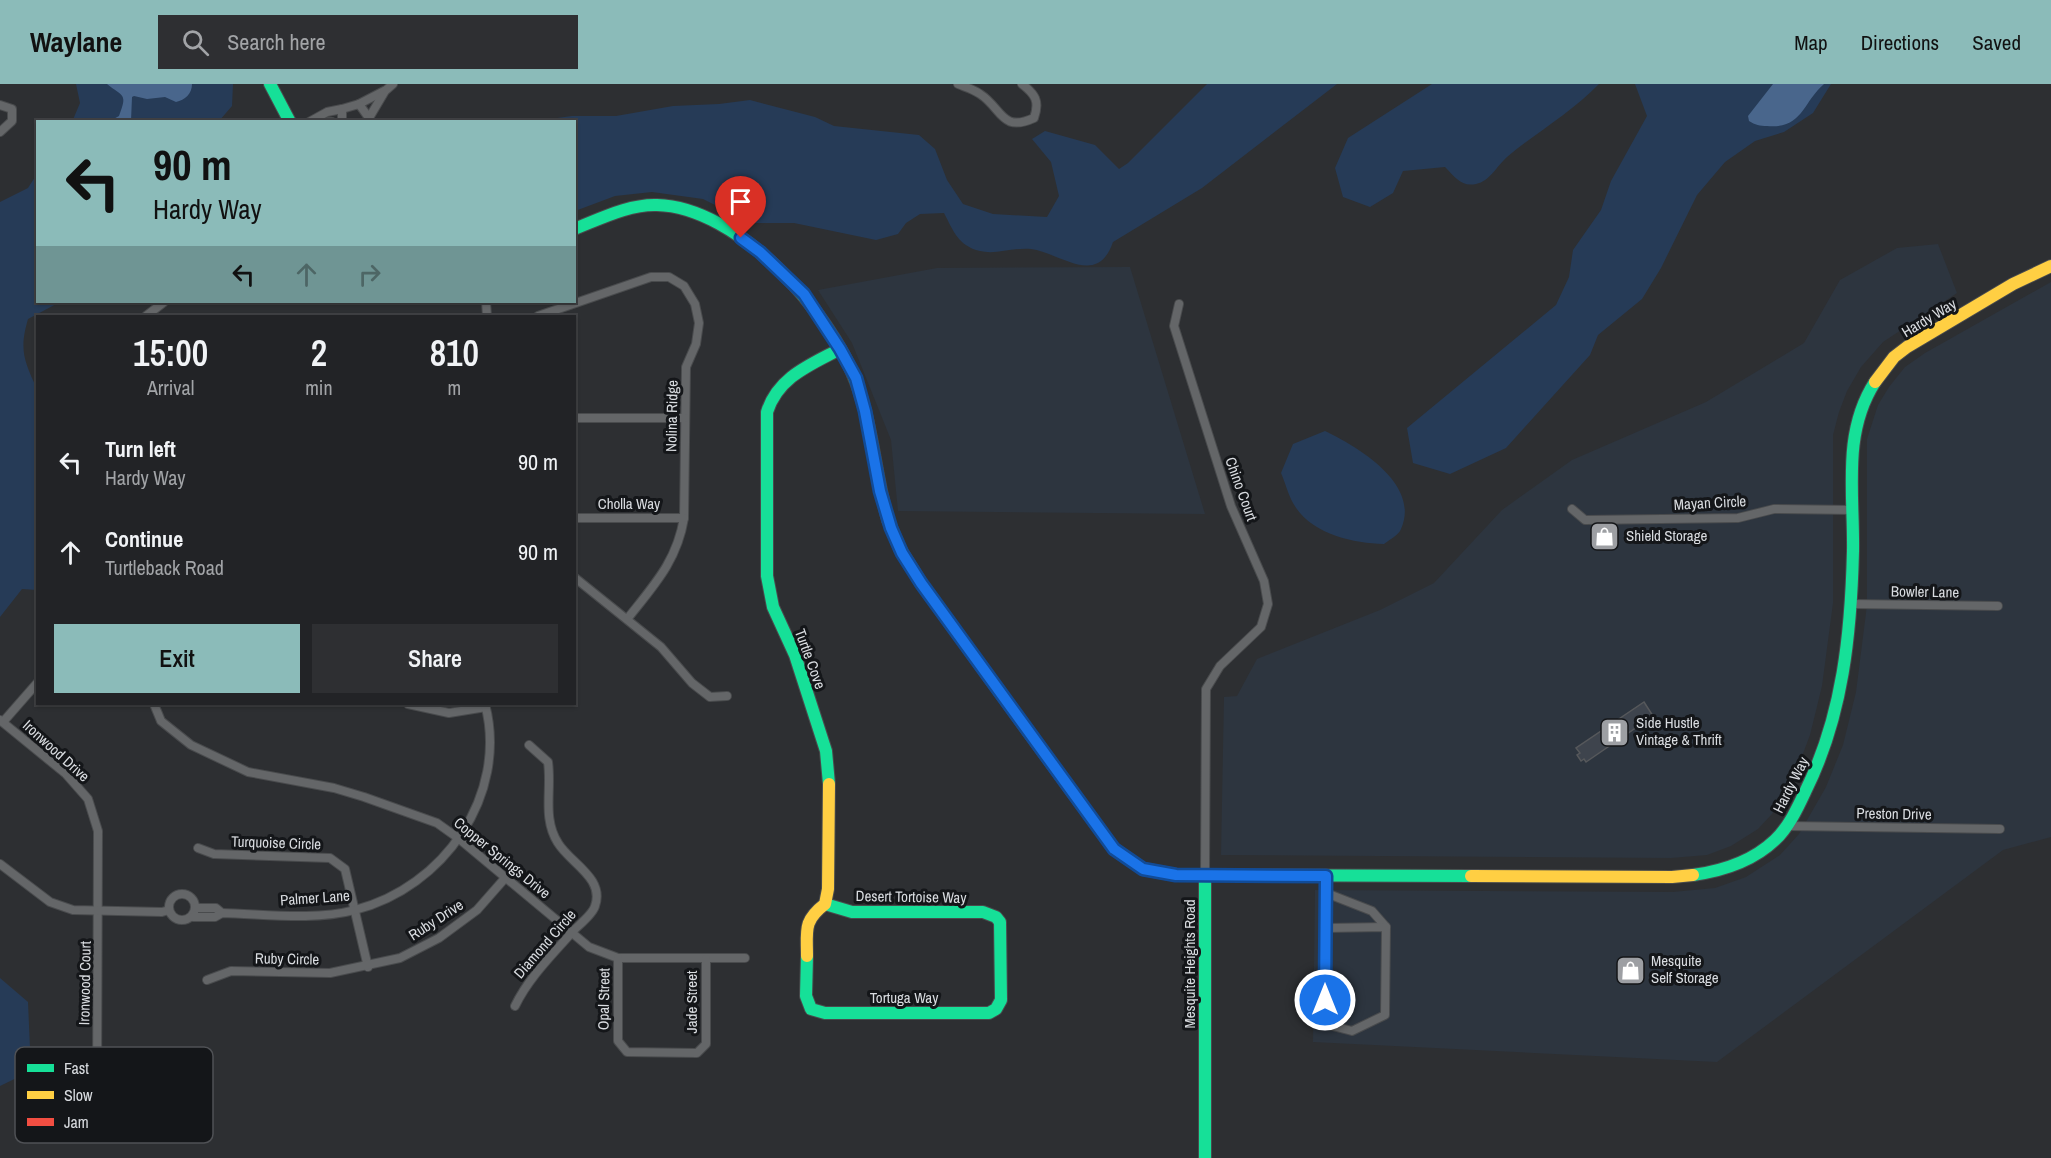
<!DOCTYPE html>
<style>
:root{--surface:#222326;--page:#2e2f32;--text:#f1f3f6;--muted:#a2a4a7;--line:#3f4043;--accent:#8bbbb9}
body{margin:0;font-family:"Archivo Narrow",sans-serif;background:var(--page);color:var(--text);height:100vh;display:flex;flex-direction:column;font-size:22px;white-space:nowrap}
*{box-sizing:border-box;margin:0}
p{font-size:20px;color:var(--muted)}
.icon{flex:none;width:33px;height:33px;fill:none;stroke:currentColor;stroke-width:2;stroke-linecap:round;stroke-linejoin:round}
.map{position:relative;flex:1;overflow:hidden}
.details{position:absolute;left:36px;top:231px;width:540px;height:390px;display:flex;flex-direction:column;background:var(--surface);border-radius:0px;box-shadow:0 2px 4px #0004,0 0 0 2px var(--line)}
.details>*{flex:none}
.guide{position:absolute;left:36px;top:36px;width:540px;height:183px;border-radius:0px;box-shadow:0 2px 4px #0004,0 0 0 2px var(--line);background:#8bbbb9;color:#111;overflow:hidden}
.pin{position:absolute;display:grid;place-items:center;width:51px;height:51px;color:#fff;margin:-62px -26px;border-radius:50% 50% 50% 0;rotate:-45deg;box-shadow:0 0 6px #0007}
.pin .icon{rotate:45deg}
.me{position:absolute;width:66px;margin:-33px;rotate:0deg;stroke-linejoin:round;filter:drop-shadow(0 0 4px #0008)}
.turn{display:flex;align-items:center;gap:21px;height:126px;padding:0 18px;font-size:27px}
.turn .icon{width:78px;height:78px;stroke-width:2.5}
.turn b{display:block;font-size:42px;line-height:51px}
.lanes{display:flex;align-items:center;height:57px;padding:0 18px;background:#0003;justify-content:center;gap:30px;direction:ltr}
.lanes .off{opacity:.35}
.eta{display:flex;justify-content:space-evenly;align-items:center;height:102px;text-align:center}
.eta b{font-size:36px;font-weight:600;line-height:42px}
.action{display:flex;gap:12px;margin-top:auto;padding:12px 18px}
.action a{flex:1;height:69px;border-radius:0px;background:var(--accent);color:#111;font-size:24px;font-weight:600;line-height:69px;text-align:center}
.action a+a{background:var(--page);color:var(--text)}
ul{padding:0;list-style:none}
li{display:flex;align-items:center;gap:18px;height:90px;padding:0 18px}
li div{flex:1}
li b{display:block;font-size:22px}
li em{font-style:normal}
header{display:flex;align-items:center;gap:36px;box-sizing:border-box;height:84px;padding:0 30px;background:var(--accent);color:#111}
header strong{font-size:28px}
nav{display:flex;gap:33px;margin-inline-start:auto;font-size:21px}
.search{width:420px;height:54px;background:var(--page);display:flex;align-items:center;gap:15px;box-sizing:border-box;padding:0 21px;border-radius:0px;color:var(--muted);font-size:22px}
.map>svg:first-child{display:block}
.built{fill:#2d353f}
.green{fill:#263b57}
.water{fill:#49668c}
.building{fill:#3e444d;stroke:#56585b;stroke-width:1.5}
.lines{fill:none;stroke-linecap:round;stroke-linejoin:round}
.street-casing{stroke:#494b4d;stroke-width:10}
.fast-casing{stroke:#494b4d;stroke-width:14}
.slow-casing{stroke:#494b4d;stroke-width:14}
.jam-casing{stroke:#494b4d;stroke-width:14}
.street{stroke:#646668;stroke-width:8}
.fast{stroke:#16e098;stroke-width:12}
.slow{stroke:#ffcf43;stroke-width:12}
.jam{stroke:#f24e42;stroke-width:12}
.route-casing{stroke:#114b97;stroke-width:15}
.route{stroke:#1a73e8;stroke-width:10}
.labels{text-anchor:middle;stroke-width:6;stroke-linejoin:round;paint-order:stroke}
.street-label{font-size:15px;fill:#d9dce0;stroke:#141619}
.poi-label{font-size:15px;fill:#d9dce0;stroke:#141619;text-anchor:start}
.key{fill:#141619;stroke:#4f5155;stroke-width:1.5}
.key-label{font-size:16px;fill:#d9dce0}
</style>
<header>
<strong>Waylane</strong>
<div class="search"><svg class="icon" aria-label="search" viewBox="0 0 24 24"><circle cx="10" cy="10" r="6"/><path d="M15 15l6 6"/></svg>Search here</div>
<nav><a>Map</a><a>Directions</a><a>Saved</a></nav>
</header>
<div class="map">
<svg width="2051" height="1074" viewBox="0 0 2051 1074">
<rect width="100%" height="100%" fill="#2d2f32"/>
<g class="built">
<path d="M1938,160L1957,209L1883,258L1861,283L1847,307L1839,328L1833,351V519L1822,602L1810,651L1796,688L1772,730L1758,745L1731,762L1707,771L1671,774L1221,771L1224,613L1237,612L1257,575L1380,526L1434,499L1502,426L1572,376L1706,318L1804,259L1840,196L1897,164Z"/>
<path d="M1130,183L1205,430L898,427L891,356L852,259L818,206L937,184Z"/>
<path d="M2051,198V753L2003,766L1717,978L1313,958L1315,806L1673,808L1715,804L1746,793L1780,771L1799,750L1826,703L1843,661L1856,608L1867,521V355L1878,321L1889,303L1905,283L1925,269Z"/>
</g>
<g class="green">
<path d="M76,0H233L232,22L219,37L72,38L80,19Z"/>
<path d="M1207,0H1337L1202,104L1113,158C1097,204 1061,169 1031,165C1015,163 996,171 980,167C958,162 953,146 944,129L920,130L906,139L898,150L876,156L794,139H751L703,115L652,108L615,112L575,127L574,38L535,37L572,32H616L673,22L719,20L750,16L815,33L834,42L919,51L935,65L947,96L963,120L993,130L1047,133L1059,112L1051,78L1032,55L1045,47L1095,61L1119,85L1128,79Z"/>
<path d="M1432,0H1599C1572,28 1537,48 1507,73C1496,83 1490,97 1476,100C1461,103 1455,93 1445,83L1403,87L1393,109L1370,123L1343,113L1335,84L1348,54Z"/>
<path d="M1635,0H1831L1813,29L1784,48L1755,57L1725,78L1697,111L1661,184L1642,215L1598,251L1590,271L1506,364L1450,390L1413,379L1407,344L1556,221L1569,193L1573,166L1601,126L1611,97L1647,32Z"/>
<path d="M37,90L38,218H60L28,235C19,266 24,277 37,305V506L22,505L0,533V118L28,104Z"/>
<path d="M1325,347C1358,363 1421,400 1401,445C1399,451 1389,456 1384,460C1352,459 1310,450 1293,419C1288,410 1285,398 1281,389L1293,360Z"/>
<path d="M0,894L28,918L31,987L0,1002Z"/>
</g>
<g class="water">
<path d="M107,0H192C192,10 185,16 176,18L165,13L147,15L134,12L132,13L131,37L108,38L119,32C128,9 123,13 107,0Z"/>
<path d="M1773,0H1824C1802,19 1803,45 1767,42C1760,42 1755,41 1749,37L1748,32Z"/>
</g>
<path class="building" d="M1644,618L1653,632L1586,678L1584,675L1581,677L1577,671L1580,669L1576,664Z"/>
<g class="lines">
<defs>
<g id="street">
<path d="M958,0C965,3 973,5 980,10C1002,24 1001,49 1034,34C1040,17 1035,10 1022,0"/>
<path d="M359,20L384,7"/>
<path d="M0,21L12,25V37L0,48"/>
<path d="M369,34L385,7L393,0"/>
<path d="M309,38L327,28L342,25"/>
<path d="M321,38H332"/>
<path d="M342,38V25L359,20L369,34L367,38"/>
<path d="M486,218L487,232"/>
<path d="M1179,220L1174,242L1231,422L1264,497L1268,520L1261,543L1220,582L1206,605L1205,791"/>
<path d="M146,232L164,218"/>
<path d="M538,232L651,193H669L684,202L695,220L699,239L696,260L686,283L684,434C677,477 654,501 628,534"/>
<path d="M574,334H685"/>
<path d="M1572,425L1585,436L1738,434L1774,425L1853,426"/>
<path d="M574,434H684"/>
<path d="M574,493L661,563L692,599L710,613L727,612"/>
<path d="M1852,520L1998,522"/>
<path d="M154,620L161,637L191,661L248,688L334,704L364,713L437,739L458,754L589,863L618,874H745"/>
<path d="M408,620L449,629L486,623"/>
<path d="M0,636L66,690L88,715L98,747L97,1008"/>
<path d="M3,638L38,598"/>
<path d="M1787,742L2000,745"/>
<path d="M198,764L214,770L330,774L345,785L368,883"/>
<path d="M0,780L50,818L73,826L162,828L169,826"/>
<path d="M1326,809L1372,827L1386,843"/>
<circle cx="182" cy="823" r="13"/>
<path d="M196,824H216L222,829"/>
<path d="M193,833H215L222,829C265,830 313,837 355,826C443,804 509,711 485,620"/>
<path d="M1326,844L1386,843L1385,931L1352,947L1325,940L1326,791"/>
<path d="M618,874V957L627,968L697,969L706,960V875"/>
<path d="M207,896L231,887L330,889L400,874L439,854L477,826L506,793"/>
<path d="M515,922C529,893 553,870 574,846C580,840 593,830 595,822C605,794 570,779 558,759C542,734 552,706 548,678L529,661"/>
</g>
<g id="fast">
<path d="M270,0L290,38"/>
<path d="M574,145C600,135 629,120 657,121C738,123 830,227 856,298C873,343 875,391 888,436"/>
<path d="M1020,636L1114,765L1143,785L1176,791L1471,792"/>
<path d="M829,700L826,667L795,571L773,523L767,492V328C778,293 810,281 840,265"/>
<path d="M1205,791V1074"/>
<path d="M1693,791C1722,787 1753,777 1775,756C1789,743 1798,723 1806,706C1843,631 1851,549 1853,467C1854,409 1842,349 1875,298"/>
<path d="M807,872L806,912L811,925L825,929H989L996,925L1001,916L1000,838L996,833L983,828H852L825,820"/>
</g>
<g id="slow">
<path d="M1875,298L1894,273L1907,263L2013,200L2051,182"/>
<path d="M1471,792L1672,793L1693,791"/>
<path d="M807,872C807,846 803,837 825,820L828,805L829,700"/>
</g>
<path id="jam" d="M888,436L900,465L921,499L1020,636"/>
</defs>
<use href="#street" class="street-casing"/>
<use href="#fast" class="fast-casing"/>
<use href="#slow" class="slow-casing"/>
<use href="#jam" class="jam-casing"/>
<use href="#street" class="street"/>
<use href="#fast" class="fast"/>
<use href="#slow" class="slow"/>
<use href="#jam" class="jam"/>
</g>
<g class="lines">
<defs>
<path id="route" d="M741,154L760,168L804,210L840,265L856,294L865,327L880,407L891,444L902,469L921,499L1114,765L1143,785L1176,791L1326,792L1325,916"/>
</defs>
<use href="#route" class="route-casing"/>
<use href="#route" class="route"/>
</g>
<defs>
<symbol id="shop-square" viewBox="-11 -11 22 22"><rect x="-9" y="-9" width="18" height="18" rx="4" fill="#9d9fa3" stroke="#141619"/><path d="M-5-2.5h2.3a2.7 3.5 0 0 1 5.4 0H5L5.5 6h-11ZM-1.5-2.5h3a1.5 2.3 0 0 0-3 0Z" fill="#fff"/></symbol>
<symbol id="building-square" viewBox="-11 -11 22 22"><rect x="-9" y="-9" width="18" height="18" rx="4" fill="#9d9fa3" stroke="#141619"/><path d="M-4-6H4V6H1V3H-1V6H-4ZM-2.5-4.3h1.7v1.8h-1.7ZM.8-4.3h1.7v1.8H.8ZM-2.5-1h1.7V.8h-1.7ZM.8-1h1.7V.8H.8Z" fill="#fff"/></symbol>
</defs>
<g fill-rule="evenodd">
<use href="#shop-square" x="1588" y="436" width="33" height="33"/>
<use href="#building-square" x="1598" y="632" width="33" height="33"/>
<use href="#shop-square" x="1614" y="870" width="33" height="33"/>
</g>
<g class="labels">
<g class="street-label">
<text transform="translate(1929 234) rotate(-31)" y="5">Hardy Way</text>
<text transform="translate(672 332) rotate(-89)" y="5">Nolina Ridge</text>
<text transform="translate(1241 405) rotate(70)" y="5">Chino Court</text>
<text transform="translate(1710 419) rotate(-3)" y="5">Mayan Circle</text>
<text x="629" y="425">Cholla Way</text>
<text transform="translate(1925 508) rotate(1)" y="5">Bowler Lane</text>
<text transform="translate(810 575) rotate(70)" y="5">Turtle Cove</text>
<text transform="translate(56 667) rotate(42)" y="5">Ironwood Drive</text>
<text transform="translate(1791 701) rotate(-63)" y="5">Hardy Way</text>
<text transform="translate(1894 730) rotate(1)" y="5">Preston Drive</text>
<text transform="translate(276 759) rotate(2)" y="5">Turquoise Circle</text>
<text transform="translate(502 774) rotate(39)" y="5">Copper Springs Drive</text>
<text transform="translate(911 813) rotate(1)" y="5">Desert Tortoise Way</text>
<text transform="translate(315 814) rotate(-4)" y="5">Palmer Lane</text>
<text transform="translate(436 836) rotate(-33)" y="5">Ruby Drive</text>
<text transform="translate(545 860) rotate(-49)" y="5">Diamond Circle</text>
<text transform="translate(287 875) rotate(1)" y="5">Ruby Circle</text>
<text transform="translate(1190 880) rotate(-90)" y="5">Mesquite Heights Road</text>
<text transform="translate(85 899) rotate(-89)" y="5">Ironwood Court</text>
<text x="904" y="919">Tortuga Way</text>
<text transform="translate(604 915) rotate(-89)" y="5">Opal Street</text>
<text transform="translate(692 918) rotate(-90)" y="5">Jade Street</text>
</g>
<g class="poi-label">
<text x="1626" y="457">Shield Storage</text>
<text x="1636" y="644">Side Hustle<tspan x="1636" dy="17">Vintage &amp; Thrift</tspan></text>
<text x="1651" y="882">Mesquite<tspan x="1651" dy="17">Self Storage</tspan></text>
</g>
</g>
<rect x="15" y="963" width="198" height="96" rx="9" class="key"/>
<rect x="27" y="980" width="27" height="8" fill="#16e098"/>
<rect x="27" y="1007" width="27" height="8" fill="#ffcf43"/>
<rect x="27" y="1034" width="27" height="8" fill="#f24e42"/>
<g class="key-label">
<text x="64" y="990">Fast</text>
<text x="64" y="1017">Slow</text>
<text x="64" y="1044">Jam</text>
</g>
</svg>
<div class="pin" style="left:741px;top:154px;background:#d93025"><svg class="icon" aria-label="arrive" viewBox="0 0 24 24"><path d="M6 21V4h12l-3 4 3 4H6"/></svg></div>
<svg class="me" style="left:1325px;top:916px" viewBox="-20 -20 40 40"><circle r="17" fill="#1a73e8" stroke="#fff" stroke-width="3"/><path d="M0-11L8 9 0 5-8 9z" fill="#fff"/></svg>
<div class="guide">
<div class="turn"><svg class="icon" aria-label="left" viewBox="0 0 24 24"><path d="M17 20v-9H6M10 6l-5 5 5 5"/></svg><div><b>90 m</b>Hardy Way</div></div>
<div class="lanes"><svg class="icon" aria-label="left" viewBox="0 0 24 24"><path d="M17 20v-9H6M10 6l-5 5 5 5"/></svg><svg class="icon off" aria-label="ahead" viewBox="0 0 24 24"><path d="M12 20V5M6 11l6-6 6 6"/></svg><svg class="icon off" aria-label="right" viewBox="0 0 24 24"><path d="M7 20v-9h11M14 6l5 5-5 5"/></svg></div>
</div>
<section class="details">
<div class="eta">
<div><b>15:00</b><p>Arrival</p></div>
<div><b>2</b><p>min</p></div>
<div><b>810</b><p>m</p></div>
</div>
<ul>
<li><svg class="icon" aria-label="left" viewBox="0 0 24 24"><path d="M17 20v-9H6M10 6l-5 5 5 5"/></svg><div><b>Turn left</b><p>Hardy Way</p></div><em>90 m</em></li>
<li><svg class="icon" aria-label="ahead" viewBox="0 0 24 24"><path d="M12 20V5M6 11l6-6 6 6"/></svg><div><b>Continue</b><p>Turtleback Road</p></div><em>90 m</em></li>
</ul>
<div class="action"><a>Exit</a><a>Share</a></div>
</section>
</div>
